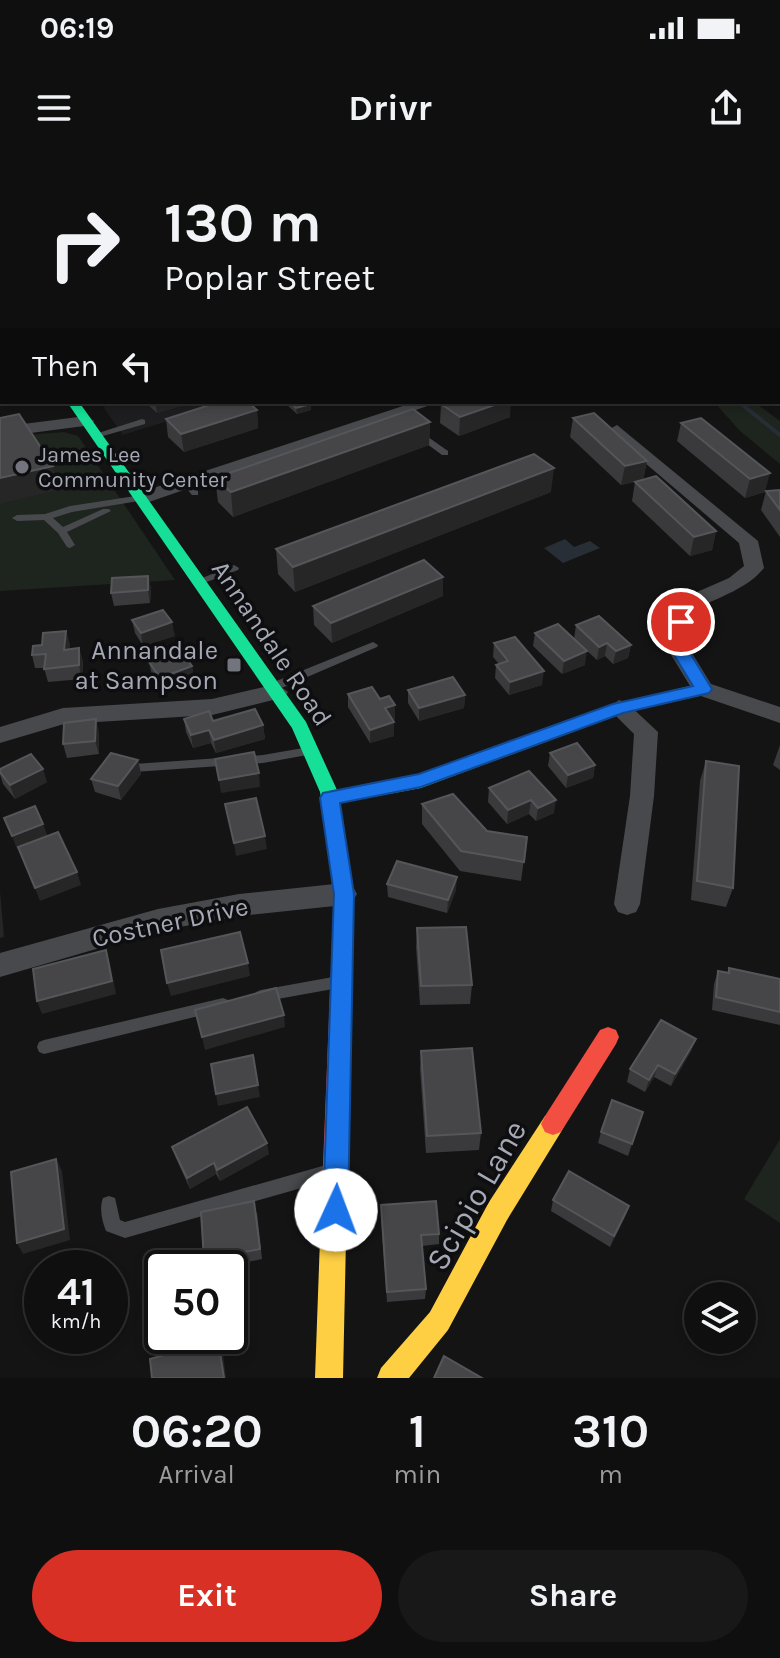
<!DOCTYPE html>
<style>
:root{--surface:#0f0f0f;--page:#181818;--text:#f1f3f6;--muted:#9b9c9e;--line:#2f2f2f;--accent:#d93025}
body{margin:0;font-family:Karla,sans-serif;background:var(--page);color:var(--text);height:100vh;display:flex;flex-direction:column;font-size:30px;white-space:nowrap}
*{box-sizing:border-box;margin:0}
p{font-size:26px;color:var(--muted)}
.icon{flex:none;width:44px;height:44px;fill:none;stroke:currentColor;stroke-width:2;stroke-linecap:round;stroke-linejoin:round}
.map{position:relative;height:1218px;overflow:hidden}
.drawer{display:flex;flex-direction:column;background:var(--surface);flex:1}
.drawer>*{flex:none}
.guide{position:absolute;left:0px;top:0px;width:780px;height:244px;box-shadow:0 4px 12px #0003,0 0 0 2px var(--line);background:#0f0f0f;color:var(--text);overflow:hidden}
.tools{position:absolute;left:684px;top:1122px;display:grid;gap:16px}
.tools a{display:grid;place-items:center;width:72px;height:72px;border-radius:50%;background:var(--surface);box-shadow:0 4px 12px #0003,0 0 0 2px var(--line);font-size:40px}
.speed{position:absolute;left:24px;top:1090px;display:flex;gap:16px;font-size:40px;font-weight:700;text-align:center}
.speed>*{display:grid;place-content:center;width:104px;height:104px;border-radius:50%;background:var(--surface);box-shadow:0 4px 12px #0003,0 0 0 2px var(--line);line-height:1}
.speed small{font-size:20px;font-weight:400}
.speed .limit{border:4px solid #111;border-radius:12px;background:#fff;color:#111}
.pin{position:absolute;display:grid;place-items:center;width:68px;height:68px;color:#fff;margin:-34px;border:4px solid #fff;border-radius:50%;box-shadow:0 2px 8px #0007}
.me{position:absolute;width:88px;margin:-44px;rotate:2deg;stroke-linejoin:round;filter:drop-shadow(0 0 6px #0008)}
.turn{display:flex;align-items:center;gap:28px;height:168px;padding:0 32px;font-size:36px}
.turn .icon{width:104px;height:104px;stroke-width:2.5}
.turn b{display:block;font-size:56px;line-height:68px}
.then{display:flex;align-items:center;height:76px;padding:0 32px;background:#0003;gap:16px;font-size:30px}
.eta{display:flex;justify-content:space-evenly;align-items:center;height:136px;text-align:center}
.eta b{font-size:48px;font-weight:700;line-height:56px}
.cta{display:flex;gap:16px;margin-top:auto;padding:16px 32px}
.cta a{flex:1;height:92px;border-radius:48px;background:var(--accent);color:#fff;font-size:32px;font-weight:700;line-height:92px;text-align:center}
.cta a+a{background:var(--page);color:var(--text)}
.status{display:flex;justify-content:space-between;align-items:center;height:56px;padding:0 40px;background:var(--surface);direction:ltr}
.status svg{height:22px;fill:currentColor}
header{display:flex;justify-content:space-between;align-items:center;height:104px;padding:0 32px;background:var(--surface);font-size:36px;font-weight:700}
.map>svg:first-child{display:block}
.built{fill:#1e1e20}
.green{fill:#1e241e}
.water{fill:#282e35}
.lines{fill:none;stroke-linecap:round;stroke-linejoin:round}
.stream{stroke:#282e35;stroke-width:4}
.lane{fill:#48494d;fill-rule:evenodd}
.street{fill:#48494d;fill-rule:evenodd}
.fast{fill:#16e098;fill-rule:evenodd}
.slow{fill:#ffcf43;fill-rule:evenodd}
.jam{fill:#f24e42;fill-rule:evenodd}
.wall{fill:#3a3a3c}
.shaded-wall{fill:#262627}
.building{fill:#464649;stroke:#54565a;stroke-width:2}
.route{fill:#1a73e8;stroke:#114b97;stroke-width:2}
.poi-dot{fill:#72757d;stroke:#0e0e10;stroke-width:3}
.labels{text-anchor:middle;stroke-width:7;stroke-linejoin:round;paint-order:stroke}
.far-poi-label{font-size:22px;fill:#a5a9b5;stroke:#0e0e10;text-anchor:start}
.street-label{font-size:26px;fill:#a5a9b5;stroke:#0e0e10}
.poi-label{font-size:26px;fill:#a5a9b5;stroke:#0e0e10;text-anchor:end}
.near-street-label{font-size:32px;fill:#a5a9b5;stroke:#0e0e10}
</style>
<div class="status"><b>06:19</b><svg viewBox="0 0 49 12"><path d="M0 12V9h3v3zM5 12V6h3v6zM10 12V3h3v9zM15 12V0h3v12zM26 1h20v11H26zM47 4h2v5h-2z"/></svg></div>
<header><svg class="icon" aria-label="menu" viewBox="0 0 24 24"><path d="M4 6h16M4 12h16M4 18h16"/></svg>Drivr<svg class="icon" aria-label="share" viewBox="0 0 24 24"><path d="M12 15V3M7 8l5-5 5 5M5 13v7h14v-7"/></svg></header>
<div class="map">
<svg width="780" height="1218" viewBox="0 0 780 1218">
<rect width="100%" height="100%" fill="#141414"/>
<path class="built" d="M107,242H228L123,275L104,248Z"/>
<g class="green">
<path d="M714,242H754L780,261V304L740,271Z"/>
<path d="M64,272L78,276L175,420L0,431V277Z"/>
<path d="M780,979V1063L744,1039Z"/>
</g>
<path class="water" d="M565,379L574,387L590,381L600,388L563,403L544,388Z"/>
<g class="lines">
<path class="stream" d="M739,242L780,275"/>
<g class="lane">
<path d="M2,5V9L0,10V6Z"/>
<rect x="0" y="43" width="2" height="4"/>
<rect x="0" y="73" width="2" height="4"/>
<rect x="0" y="118" width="2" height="5"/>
<path d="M557,242H565L560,245H557Z"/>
<path d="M142,259L145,260V264L96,278L92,275Z"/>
<path d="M418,270L448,291V295H442L415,275L414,273Z"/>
<path d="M181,314L184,315L198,331V335H192L178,319V315Z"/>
<path d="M142,335L147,338L145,340L72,352L53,358L63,367L103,349H109L111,351L67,372L75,385L70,388L67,387L58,373L44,360L17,361L12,358L17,355L45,354L70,346Z"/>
<path d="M234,405L239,408L238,410L204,423L200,424L195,421Z"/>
<path d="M373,482L378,485L377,487L277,530H269L267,527L269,524Z"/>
<path d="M309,587L315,591L313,594L263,603L134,612L128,608L134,604L263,595Z"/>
<path d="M333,817L338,819L340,823L338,827L333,829L261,842L256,840L254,836L256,832L261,830Z"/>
<path d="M223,838L228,840L230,844L228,848L223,850L44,894L39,892L37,887L39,882L44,880Z"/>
<path d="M326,1005L332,1007L334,1013L332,1019L326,1021L125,1078L106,1071C102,1061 99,1048 103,1038L109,1036L115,1038L120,1060L125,1062Z"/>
</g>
<g class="street">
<path d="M273,0H286L288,2H275Z"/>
<path d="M502,0H516L518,2H504Z"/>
<path d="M669,0H684L686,2H671Z"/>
<path d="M780,20V28L778,29V21Z"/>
<path d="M778,38L780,39V47L778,46Z"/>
<path d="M2,52V60L0,61V53Z"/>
<path d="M778,120H780L778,129Z"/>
<path d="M778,172L780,173V184L778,183Z"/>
<path d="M2,191V201L0,202V192Z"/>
<path d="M415,242H439L149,342L142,344L133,338L135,334Z"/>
<path d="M86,256L94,261L92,265L0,277V267Z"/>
<path d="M617,265L758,381L764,408C748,428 720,437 697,448L684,480L711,524L780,547V563L695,534L662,480L681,439L729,418L744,406L739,383L611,274L608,270Z"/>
<path d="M277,524L288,532L285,537L212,555L64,564L0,583V567L63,548L212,539Z"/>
<path d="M619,540L627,543L658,572L654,636L640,744L636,752L627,755L618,752L614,744L630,636L634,574L608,548Z"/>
<path d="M344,723L353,727L357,734L353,741L344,745L239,756L158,771L0,817V793L158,749L239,734Z"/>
</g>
<g class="fast">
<rect x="0" y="136" width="2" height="9"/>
<path d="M67,242H79L306,562L337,630L419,615L613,544L703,523L711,529L703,535L623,553L421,628L340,643L350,706L347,711H333L320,632L292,568Z"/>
</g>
<g class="slow">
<path d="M553,953L561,956L565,964L561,972L507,1060L448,1170L409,1218H377L381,1208L430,1152L489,1042L545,956Z"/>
<path d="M333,1066L342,1070L346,1079L343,1218H315L320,1079L324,1070Z"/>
</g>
<g class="jam">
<path d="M340,698L347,701L354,734L346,1079L342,1088L333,1092L324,1088L320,1079L334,734L330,706L333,701Z"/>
<path d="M608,867L616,870L619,877L616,884L561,972L553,975L545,972L541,964L545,956L600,870Z"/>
</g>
</g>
<g class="wall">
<path d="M780,199V232L778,230V200Z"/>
<path d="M145,242H193L157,253Z"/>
<path d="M286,242H309L311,250L297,254L287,245Z"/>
<path d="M441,244L510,257L459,276L440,263Z"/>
<path d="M257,250L258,268L184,292L168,277L166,259Z"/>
<path d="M573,258L647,301L643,320L621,325L570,277Z"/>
<path d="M430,262L429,285L233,357L218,342L215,318Z"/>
<path d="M681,263L765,332L745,338L677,281Z"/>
<path d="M635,322L716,371L712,390L690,396L632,341Z"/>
<path d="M780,330V377L761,350L766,331Z"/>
<path d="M551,332L295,432L278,414L276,389Z"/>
<path d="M148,416L151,429L150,443L114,446L111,433Z"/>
<path d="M443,417V436L332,483L314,465L313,446Z"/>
<path d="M132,460L175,476L143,486L135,473Z"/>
<path d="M576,465L631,485L628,498L613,504L605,496L597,500L574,479Z"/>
<path d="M535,473L585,505L562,514L533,486Z"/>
<path d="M494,483L542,525L509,535L495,518L496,505L499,504L493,497Z"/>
<path d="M70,484L69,489L79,488L83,502L82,519L48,522L44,508H35L32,495Z"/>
<path d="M149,502L192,506L194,520L162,531L152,515Z"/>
<path d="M408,530L465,535L464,548L419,561L408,543Z"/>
<path d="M348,534L380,539L395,559L393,560L394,562V576L370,583L348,547Z"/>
<path d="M184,559L263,565L265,579L216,593L211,583L193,588L186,572Z"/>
<path d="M99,573V594L67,598L63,584Z"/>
<path d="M780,585V610L773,605Z"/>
<path d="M550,593L595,605L593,618L566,628L548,606Z"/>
<path d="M138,600L141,614L121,640L95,632L91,619Z"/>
<path d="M706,601L733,728L726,747L691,740L700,621Z"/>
<path d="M0,609L47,622L15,639L3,624L0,614Z"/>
<path d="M529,611L554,653L536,661L529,654L507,664L488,642L489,628Z"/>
<path d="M422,644L487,671L527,677L521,721L460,711L422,664Z"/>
<path d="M387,724L456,730L447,753L388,737Z"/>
<path d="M417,768L472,825L470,844L420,845L416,787Z"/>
<path d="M729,808L780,819V865L712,850L714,824L718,811L727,813Z"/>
<path d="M696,879L691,891L671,926L654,917L645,932L627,922L630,909Z"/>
<path d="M421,891L481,973L479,990L426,993L420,909Z"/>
<path d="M601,972L632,984L628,996L598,983Z"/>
<path d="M172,987L269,994L220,1021L216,1014L190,1029L176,998Z"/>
<path d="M553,1040L629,1046L625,1057L610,1087L551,1051Z"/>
<path d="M257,1052L262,1099L219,1108H207L204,1100Z"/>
<path d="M381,1056L439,1074V1084L422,1086L426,1129L425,1139L387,1142Z"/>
</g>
<g class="shaded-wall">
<path d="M139,0H148V2H135Z"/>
<rect x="0" y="29" width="2" height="11"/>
<path d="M155,242H193L157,253Z"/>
<path d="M503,242H511L510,257L459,276L460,257Z"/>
<path d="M311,244V250L297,254L296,248Z"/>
<path d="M257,250L258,268L184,292L181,274Z"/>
<path d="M430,262L429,285L233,357L231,332Z"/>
<path d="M647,301L643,320L621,325L625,306Z"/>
<path d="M53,306L58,330L0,344V318Z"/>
<path d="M554,308L551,332L295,432L293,407Z"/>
<path d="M770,313L765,332L745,338L750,319Z"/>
<path d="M716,371L712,390L690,396L694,377Z"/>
<path d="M148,416L151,429L150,443L148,430Z"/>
<path d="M443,417V436L332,483L331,463Z"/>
<path d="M172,462L175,476L143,486L141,473Z"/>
<path d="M66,471L70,484L68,503L64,490Z"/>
<path d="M607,483L605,496L597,500L599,487Z"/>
<path d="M631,485L628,498L613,504L616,491Z"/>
<path d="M79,488L83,502L82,519L79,505Z"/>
<path d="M587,491L585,505L562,514L564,501Z"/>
<path d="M192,506L194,520L162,531L160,518Z"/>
<path d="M544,511L542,525L509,535L510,522Z"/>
<path d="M465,535L464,548L419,561V548Z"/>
<path d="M395,545V559L385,562V548Z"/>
<path d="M96,559L99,573V594L95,581Z"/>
<path d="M394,562V576L370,583V570Z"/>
<path d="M263,565L265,579L216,593L214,580Z"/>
<path d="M209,570L211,583L193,588L191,575Z"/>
<path d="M138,600L141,614L121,640L118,626Z"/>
<path d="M595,605L593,618L566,628L568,615Z"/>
<path d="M43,609L47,622L15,639L10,625Z"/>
<path d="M259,613L260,627L221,633L219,620Z"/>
<path d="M531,640L529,654L507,664L508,650Z"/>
<path d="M556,640L554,653L536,661L538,648Z"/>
<path d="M43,664L48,677L17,689L12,676Z"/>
<path d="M265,676L267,689L236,696L234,683Z"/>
<path d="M77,712L81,725L40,741L35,728Z"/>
<path d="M457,717L456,730L447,753L448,740Z"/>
<path d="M0,732L4,777L0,778Z"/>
<path d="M106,790L110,803L116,834L42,854L37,841Z"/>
<path d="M248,803L250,816L171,836L167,823Z"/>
<path d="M284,855L285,867L205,890L202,877Z"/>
<path d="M696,879L691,891L671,926L675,914Z"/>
<path d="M658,905L654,917L645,932L649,920Z"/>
<path d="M258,925L260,937L218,946L216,934Z"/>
<path d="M267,983L269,994L220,1021L217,1010Z"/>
<path d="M56,999L62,1011L70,1080L23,1094L17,1083Z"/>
<path d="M214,1003L216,1014L190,1029L187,1018Z"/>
<path d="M629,1046L625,1057L610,1087L614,1076Z"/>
<path d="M218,1180L223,1194L226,1218H224Z"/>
</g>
<g class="building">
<path d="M205,0H229L233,2H209Z"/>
<path d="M237,0H251L241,2Z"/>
<path d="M321,0H331L334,2L314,1Z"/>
<path d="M638,0H653L657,2H643Z"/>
<path d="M721,0H737L741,1L726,2Z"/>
<path d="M751,0H764L770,2H747Z"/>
<path d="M219,242H248L257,250L181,274L166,259Z"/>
<path d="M290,242H309L311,244L296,248Z"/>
<path d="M447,242H503L460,257L441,244Z"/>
<path d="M413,249L430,262L231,332L215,318Z"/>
<path d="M594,253L647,301L625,306L573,258Z"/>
<path d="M19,254L53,306L0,318V258Z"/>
<path d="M701,258L770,313L750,319L681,263Z"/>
<path d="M534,294L554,308L293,407L276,389Z"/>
<path d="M656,316L716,371L694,377L635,322Z"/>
<path d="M780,330V350L766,331Z"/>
<path d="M424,400L443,417L331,463L313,446Z"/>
<path d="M148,416V430L111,433L112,418Z"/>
<path d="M163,450L172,462L141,473L132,460Z"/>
<path d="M599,456L631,485L616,491L607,483L599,487L576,465Z"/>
<path d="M558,464L587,491L564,501L535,473Z"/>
<path d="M66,471L64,490L79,488V505L44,509L46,494L32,495L33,486L42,485L43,473Z"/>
<path d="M515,477L544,511L510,522L496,505L508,501L494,483Z"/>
<path d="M181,491L192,506L160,518L149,502Z"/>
<path d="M453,517L465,535L419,548L408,530Z"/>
<path d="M372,527L380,539L389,536L395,545L385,548L394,562L370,570L348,534Z"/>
<path d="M255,549L263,565L214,580L209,570L191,575L184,559L209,551L213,561Z"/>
<path d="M96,559L95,581L63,584L64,563Z"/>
<path d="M577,583L595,605L568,615L550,593Z"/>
<path d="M254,592L259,613L219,620L215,599Z"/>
<path d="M111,593L138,600L118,626L91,619Z"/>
<path d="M31,594L43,609L10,625L0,612V609Z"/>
<path d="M706,601L739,606L733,728L697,721Z"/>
<path d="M529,611L556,640L538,648L531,640L508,650L489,628Z"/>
<path d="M453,634L487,671L527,677L524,702L461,691L422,644Z"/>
<path d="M256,638L265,676L234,683L225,644Z"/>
<path d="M35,646L43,664L12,676L4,658Z"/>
<path d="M58,672L77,712L35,728L18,687Z"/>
<path d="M397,701L457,717L448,740L387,724Z"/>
<path d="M466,767L472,825L421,826L417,768Z"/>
<path d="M240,772L248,803L167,823L161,790Z"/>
<path d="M106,790L112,821L37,841L33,809Z"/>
<path d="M729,808L780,819V852L716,837L718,811L729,813Z"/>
<path d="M276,828L284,855L202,877L195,850Z"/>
<path d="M661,860L696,879L675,914L658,905L649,920L630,909Z"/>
<path d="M472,888L481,973L427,976L421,891Z"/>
<path d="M253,895L258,925L216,934L211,904Z"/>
<path d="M612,940L643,952L632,984L601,972Z"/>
<path d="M247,947L267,983L217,1010L214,1003L187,1018L172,987Z"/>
<path d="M56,999L64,1069L17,1083L11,1012Z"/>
<path d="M569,1011L629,1046L614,1076L553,1040Z"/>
<path d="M254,1041L260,1089L204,1100L201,1052Z"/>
<path d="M436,1041L439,1074L421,1075L426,1129L387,1132L381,1045Z"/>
<path d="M218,1180L224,1218H152L150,1199Z"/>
<path d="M444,1196L482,1218H434Z"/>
</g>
<path class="route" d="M681,457L689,462L682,480L712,529L709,533L623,553L421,627L340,643L354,734L348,1050L344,1059L336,1063L327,1059L323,1050L334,734L320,638L323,633L419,614L613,544L693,526L665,480L675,458Z"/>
<g class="poi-dot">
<circle cx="22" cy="307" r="8"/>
<rect x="226" y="497" width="16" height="16" rx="4"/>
</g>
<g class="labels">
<g class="far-poi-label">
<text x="38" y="302">James Lee<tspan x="38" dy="25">Community Center</tspan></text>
</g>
<g class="street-label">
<text transform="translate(272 483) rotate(56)" y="9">Annandale Road</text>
<text transform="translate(170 762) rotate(-12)" y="9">Costner Drive</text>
</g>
<g class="poi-label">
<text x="218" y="499">Annandale<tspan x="218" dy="30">at Sampson</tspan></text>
</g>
<g class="near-street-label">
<text transform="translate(476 1035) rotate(-60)" y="11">Scipio Lane</text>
</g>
</g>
</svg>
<div class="tools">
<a><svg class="icon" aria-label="layers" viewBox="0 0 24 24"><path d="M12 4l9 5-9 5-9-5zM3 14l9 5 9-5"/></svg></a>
</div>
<div class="speed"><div>41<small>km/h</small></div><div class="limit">50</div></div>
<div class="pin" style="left:681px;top:462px;background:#d93025"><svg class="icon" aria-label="arrive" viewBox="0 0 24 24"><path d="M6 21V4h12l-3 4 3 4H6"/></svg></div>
<svg class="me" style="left:336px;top:1050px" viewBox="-20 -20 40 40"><circle r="19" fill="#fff"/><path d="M0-13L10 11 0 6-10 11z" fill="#1a73e8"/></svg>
<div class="guide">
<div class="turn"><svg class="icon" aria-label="right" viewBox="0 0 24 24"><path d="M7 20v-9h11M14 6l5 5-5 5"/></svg><div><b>130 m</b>Poplar Street</div></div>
<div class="then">Then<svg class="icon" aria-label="left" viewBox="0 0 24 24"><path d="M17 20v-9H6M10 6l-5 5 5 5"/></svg></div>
</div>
</div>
<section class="drawer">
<div class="eta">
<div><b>06:20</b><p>Arrival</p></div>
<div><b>1</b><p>min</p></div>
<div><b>310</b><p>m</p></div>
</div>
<div class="cta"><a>Exit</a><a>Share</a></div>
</section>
